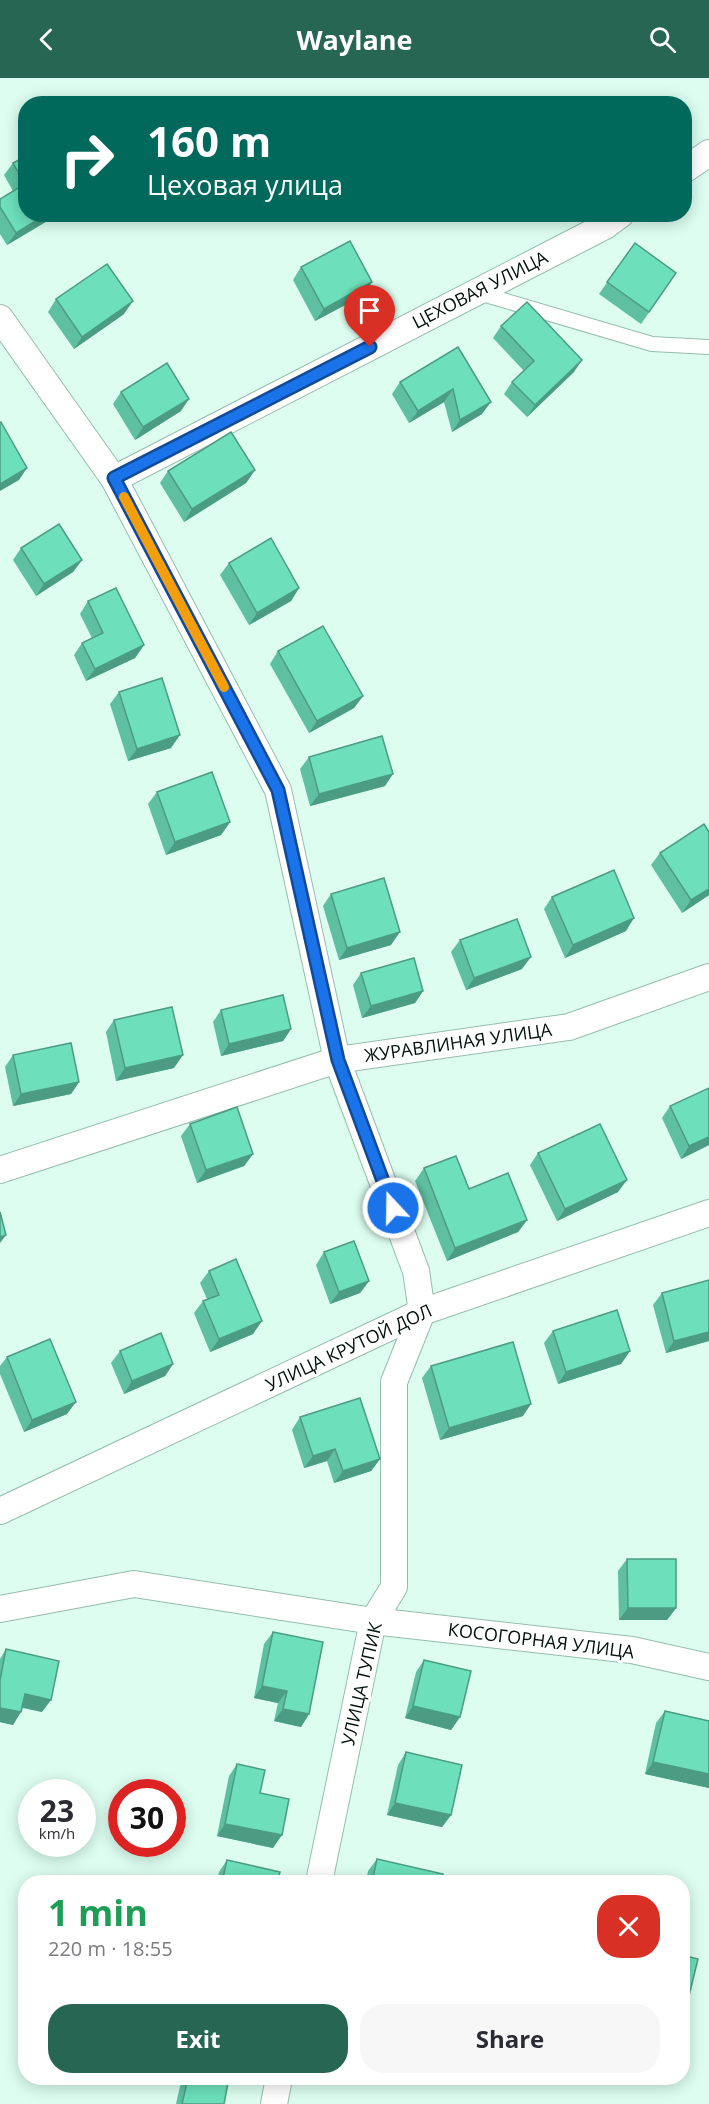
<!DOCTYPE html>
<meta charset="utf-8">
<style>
:root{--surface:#fff;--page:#f7f7f7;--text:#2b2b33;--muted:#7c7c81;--accent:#276652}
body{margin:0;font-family:"Open Sans",sans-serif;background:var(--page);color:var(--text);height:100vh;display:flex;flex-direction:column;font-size:22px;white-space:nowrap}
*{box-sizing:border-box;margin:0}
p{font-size:20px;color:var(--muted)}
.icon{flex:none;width:33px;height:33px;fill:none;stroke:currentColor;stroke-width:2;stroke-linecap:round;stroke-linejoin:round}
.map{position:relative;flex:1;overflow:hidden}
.panel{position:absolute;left:18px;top:1797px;width:672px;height:210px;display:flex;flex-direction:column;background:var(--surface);border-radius:24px;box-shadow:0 3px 15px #0003}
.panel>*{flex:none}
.guide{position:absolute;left:18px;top:18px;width:674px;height:126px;border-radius:24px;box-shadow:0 3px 15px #0003;background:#00695c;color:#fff;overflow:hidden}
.speed{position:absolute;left:18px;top:1701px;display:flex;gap:12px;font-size:30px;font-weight:700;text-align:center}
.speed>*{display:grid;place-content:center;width:78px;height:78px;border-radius:50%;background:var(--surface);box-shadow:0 3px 15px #0003;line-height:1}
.speed small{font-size:15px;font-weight:400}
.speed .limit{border:9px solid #d22;background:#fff;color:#111}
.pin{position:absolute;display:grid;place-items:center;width:51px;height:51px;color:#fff;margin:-62px -26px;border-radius:50% 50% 50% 0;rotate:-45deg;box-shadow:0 0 6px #0007}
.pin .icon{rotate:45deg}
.me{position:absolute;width:66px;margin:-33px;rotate:339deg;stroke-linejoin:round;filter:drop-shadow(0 0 4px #0008)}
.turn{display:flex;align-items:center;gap:21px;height:126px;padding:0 30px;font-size:27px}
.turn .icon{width:78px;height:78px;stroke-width:2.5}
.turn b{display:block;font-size:42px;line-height:51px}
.round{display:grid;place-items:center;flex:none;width:63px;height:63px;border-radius:24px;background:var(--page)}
.summary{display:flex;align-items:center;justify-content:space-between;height:102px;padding:0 30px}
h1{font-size:36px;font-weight:700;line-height:45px;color:#1e9e55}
.primary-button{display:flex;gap:12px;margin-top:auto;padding:12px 30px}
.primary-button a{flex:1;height:69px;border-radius:24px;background:var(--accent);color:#fff;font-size:24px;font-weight:700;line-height:69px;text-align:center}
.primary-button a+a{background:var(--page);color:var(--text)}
header{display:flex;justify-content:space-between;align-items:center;height:78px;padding:0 30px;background:var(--accent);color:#fff;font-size:27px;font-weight:700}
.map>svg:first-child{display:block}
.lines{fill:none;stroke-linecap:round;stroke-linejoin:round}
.service-casing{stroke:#95bdae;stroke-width:16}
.minor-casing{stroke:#95bdae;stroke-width:28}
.service{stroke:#fff;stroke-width:14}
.minor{stroke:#fff;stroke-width:26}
.wall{fill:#5ec0a1}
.shaded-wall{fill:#4c9c83}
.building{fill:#6ddfbb;stroke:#4c9c83;stroke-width:1.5}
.route-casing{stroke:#114b97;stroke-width:15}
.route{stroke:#1a73e8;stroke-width:10}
.slow{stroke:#f59e0b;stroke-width:10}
.labels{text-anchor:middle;stroke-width:6;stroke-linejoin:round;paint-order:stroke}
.street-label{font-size:18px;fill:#03110c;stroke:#fff}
</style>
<header><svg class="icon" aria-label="back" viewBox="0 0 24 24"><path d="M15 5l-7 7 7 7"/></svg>Waylane<svg class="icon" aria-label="search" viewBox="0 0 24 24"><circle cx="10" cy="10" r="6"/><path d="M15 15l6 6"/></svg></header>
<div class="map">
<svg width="709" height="2026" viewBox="0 0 709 2026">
<rect width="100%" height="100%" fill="#dcfdf0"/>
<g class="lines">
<defs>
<path id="service" d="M479,215L652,266L709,269"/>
<g id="minor">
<path d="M684,92L709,75"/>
<path d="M0,240L114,401L278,712L337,982L416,1193L422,1234L394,1304V1509L373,1543L319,1804"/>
<path d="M114,401L605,148L621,136"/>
<path d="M0,1092L337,982L569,949L709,899"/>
<path d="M0,1433L422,1234L709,1135"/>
<path d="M0,1531L134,1506L373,1543L632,1572L709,1589"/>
<path d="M274,2026L279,2000"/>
</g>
</defs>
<use href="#service" class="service-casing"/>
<use href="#minor" class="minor-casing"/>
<use href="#service" class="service"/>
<use href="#minor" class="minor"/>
</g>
<g class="wall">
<path d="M26,78V136H59L7,167L0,156V121L13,113L4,97L13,85Z"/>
<path d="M461,136H475L465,143Z"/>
<path d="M635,165L676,195L641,246L599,216Z"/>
<path d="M301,189L372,204L364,217L315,243L293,202Z"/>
<path d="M56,221L124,236L74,271L48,234Z"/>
<path d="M501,248L574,294L527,339L504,316L512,304L524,293L493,260Z"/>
<path d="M458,269L482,336L452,354L444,324L409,345L392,316L400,304Z"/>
<path d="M121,314L181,333L135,362L113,326Z"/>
<path d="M255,392L246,405L184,444L160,405L168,393Z"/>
<path d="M21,470L82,482L73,494L36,518L13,482Z"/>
<path d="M229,485L299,510L291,523L249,547L220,497Z"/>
<path d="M88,523L144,567L135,580L86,603L74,577L82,565L92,560L80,536Z"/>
<path d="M278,573L363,618L354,630L309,655L270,586Z"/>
<path d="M119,614L171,670L128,683L110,626Z"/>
<path d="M309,679L385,708L310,728L300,691Z"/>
<path d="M157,714L230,744L221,757L166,777L148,726Z"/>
<path d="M660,775L709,817L682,835L651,787Z"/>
<path d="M331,816L391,867L339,882L323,828Z"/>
<path d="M552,819L626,853L565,880L544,831Z"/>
<path d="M460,862L522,891L466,912L451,874Z"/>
<path d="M361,895L423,913L415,925L362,940L353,907Z"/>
<path d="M221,932L291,951L283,963L221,978L213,944Z"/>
<path d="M114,942L174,990L116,1003L106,954Z"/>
<path d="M13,977L79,1004L71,1016L13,1028L5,989Z"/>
<path d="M709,1010V1067L681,1081L662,1040L670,1028Z"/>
<path d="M190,1046L253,1076L244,1088L197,1105L181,1058Z"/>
<path d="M538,1075L618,1114L557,1143L530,1087Z"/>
<path d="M424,1090L469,1111L527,1142L518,1154L447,1183L415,1103Z"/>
<path d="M324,1174L369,1203L360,1215L330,1226L316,1187Z"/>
<path d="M209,1193L253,1256L210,1274L194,1235L203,1223L207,1221L200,1205Z"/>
<path d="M709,1202V1263L666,1275L653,1227L662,1215Z"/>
<path d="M553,1253L630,1273L621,1286L558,1306L544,1265Z"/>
<path d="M120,1273L173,1286L165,1298L124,1316L111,1285Z"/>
<path d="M7,1279L67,1336L24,1354L0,1296V1288Z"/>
<path d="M431,1288L523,1338L440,1362L422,1300Z"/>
<path d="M300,1339L380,1381L371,1393L334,1405L327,1383L304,1390L292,1352Z"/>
<path d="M627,1481L676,1530L667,1542H619L618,1493Z"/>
<path d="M273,1554L309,1636L301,1649L274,1643L278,1625L254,1620L264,1566Z"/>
<path d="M6,1571L42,1634L22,1630L13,1647L0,1644V1581Z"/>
<path d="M424,1582L460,1639L451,1652L405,1640L416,1594Z"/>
<path d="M665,1633L709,1643V1710L645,1696L656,1645Z"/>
<path d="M406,1674L451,1737L442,1749L387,1737L398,1687Z"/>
<path d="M237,1686L260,1715L273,1770L217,1758L229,1698Z"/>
<path d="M377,1781L441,1804H366L368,1793Z"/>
<path d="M227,1782L277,1804H216L219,1794Z"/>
<path d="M186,2000H203L224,2026H176L180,2008Z"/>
</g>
<g class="shaded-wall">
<path d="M47,136H59L7,167L16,155Z"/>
<path d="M469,136H475L465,143Z"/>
<path d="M372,204L364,217L315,243L324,231Z"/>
<path d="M133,223L124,236L74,271L82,259Z"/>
<path d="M582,282L574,294L527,339L535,327Z"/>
<path d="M453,311L444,324L409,345L418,333Z"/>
<path d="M189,321L181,333L135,362L143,349Z"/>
<path d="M491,324L482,336L452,354L460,342Z"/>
<path d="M27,390L19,402L0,413V406Z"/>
<path d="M255,392L246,405L184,444L192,431Z"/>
<path d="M82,482L73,494L36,518L44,506Z"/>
<path d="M299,510L291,523L249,547L257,535Z"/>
<path d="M144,567L135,580L86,603L95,591Z"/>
<path d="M363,618L354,630L309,655L317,643Z"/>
<path d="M180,657L171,670L128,683L137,671Z"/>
<path d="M393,696L385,708L310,728L319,716Z"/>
<path d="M230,744L221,757L166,777L175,764Z"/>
<path d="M709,811V817L682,835L691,822Z"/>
<path d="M634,840L626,853L565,880L573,867Z"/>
<path d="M400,854L391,867L339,882L347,870Z"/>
<path d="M531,879L522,891L466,912L474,900Z"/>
<path d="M423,913L415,925L362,940L371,928Z"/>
<path d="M291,951L283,963L221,978L229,966Z"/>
<path d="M183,977L174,990L116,1003L125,990Z"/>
<path d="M79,1004L71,1016L13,1028L21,1016Z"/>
<path d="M709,1059V1067L681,1081L689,1068Z"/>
<path d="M253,1076L244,1088L197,1105L206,1092Z"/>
<path d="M627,1102L618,1114L557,1143L565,1131Z"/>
<path d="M527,1142L518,1154L447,1183L455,1170Z"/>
<path d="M6,1157L0,1165V1159Z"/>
<path d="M369,1203L360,1215L330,1226L339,1214Z"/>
<path d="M262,1243L253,1256L210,1274L219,1261Z"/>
<path d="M709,1254V1263L666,1275L674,1263Z"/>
<path d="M630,1273L621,1286L558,1306L566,1294Z"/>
<path d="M173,1286L165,1298L124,1316L132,1303Z"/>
<path d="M76,1324L67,1336L24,1354L32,1342Z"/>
<path d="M531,1326L523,1338L440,1362L449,1350Z"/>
<path d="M335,1371L327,1383L304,1390L313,1378Z"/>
<path d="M380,1381L371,1393L334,1405L343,1393Z"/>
<path d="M628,1530H676L667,1542H619Z"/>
<path d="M262,1608L287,1613L278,1625L254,1620Z"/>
<path d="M25,1616L51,1622L42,1634L17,1628Z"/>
<path d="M413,1628L460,1639L451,1652L405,1640Z"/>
<path d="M0,1630L21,1634L13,1647L0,1644Z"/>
<path d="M283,1631L309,1636L301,1649L274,1643Z"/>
<path d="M653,1684L709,1696V1710L645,1696Z"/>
<path d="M395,1725L451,1737L442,1749L387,1737Z"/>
<path d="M225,1746L282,1757L273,1770L217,1758Z"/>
</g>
<g class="building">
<path d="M26,78V136H47L16,155L0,129V121L25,106L13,85Z"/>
<path d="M350,163L372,204L324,231L301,189Z"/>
<path d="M635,165L676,195L649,234L607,204Z"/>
<path d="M107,186L133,223L82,259L56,221Z"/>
<path d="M527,224L582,282L535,327L512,304L534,283L501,248Z"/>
<path d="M458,269L491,324L460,342L453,311L418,333L400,304Z"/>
<path d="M167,285L189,321L143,349L121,314Z"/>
<path d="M1,344L27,390L0,406V345Z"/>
<path d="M231,354L255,392L192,431L168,393Z"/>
<path d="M59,446L82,482L44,506L21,470Z"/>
<path d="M271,460L299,510L257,535L229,485Z"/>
<path d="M116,510L144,567L95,591L82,565L103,555L88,523Z"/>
<path d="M323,548L363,618L317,643L278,573Z"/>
<path d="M162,600L180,657L137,671L119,614Z"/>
<path d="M382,658L393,696L319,716L309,679Z"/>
<path d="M212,694L230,744L175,764L157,714Z"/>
<path d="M704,746L709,754V811L691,822L660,775Z"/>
<path d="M614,792L634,840L573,867L552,819Z"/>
<path d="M384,800L400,854L347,870L331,816Z"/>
<path d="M517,841L531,879L474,900L460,862Z"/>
<path d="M414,880L423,913L371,928L361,895Z"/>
<path d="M283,917L291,951L229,966L221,932Z"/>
<path d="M172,929L183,977L125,990L114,942Z"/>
<path d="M71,965L79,1004L21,1016L13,977Z"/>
<path d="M709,1010V1059L689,1068L670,1028Z"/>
<path d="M237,1029L253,1076L206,1092L190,1046Z"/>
<path d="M600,1046L627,1102L565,1131L538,1075Z"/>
<path d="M456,1078L469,1111L508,1095L527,1142L455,1170L424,1090Z"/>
<path d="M0,1134L6,1157L0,1159Z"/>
<path d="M354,1163L369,1203L339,1214L324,1174Z"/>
<path d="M236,1181L262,1243L219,1261L203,1223L219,1217L209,1193Z"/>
<path d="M709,1202V1254L674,1263L662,1215Z"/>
<path d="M617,1232L630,1273L566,1294L553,1253Z"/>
<path d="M161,1255L173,1286L132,1303L120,1273Z"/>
<path d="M50,1261L76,1324L32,1342L7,1279Z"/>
<path d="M513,1264L531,1326L449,1350L431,1288Z"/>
<path d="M360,1320L380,1381L343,1393L335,1371L313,1378L300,1339Z"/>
<path d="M627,1481H676V1530H628Z"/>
<path d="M273,1554L323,1564L309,1636L283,1631L287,1613L262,1608Z"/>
<path d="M6,1571L59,1583L51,1622L25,1616L21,1634L0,1630V1602Z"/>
<path d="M424,1582L471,1593L460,1639L413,1628Z"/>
<path d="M665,1633L709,1643V1696L653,1684Z"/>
<path d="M406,1674L462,1687L451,1737L395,1725Z"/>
<path d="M237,1686L265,1692L260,1715L289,1721L282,1757L225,1746Z"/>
<path d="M377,1781L443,1796L441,1804H372Z"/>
<path d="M227,1782L280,1794L277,1804H222Z"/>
<path d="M682,1877L698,1881L682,1946Z"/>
<path d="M188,2000H203L228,2005L224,2026H182Z"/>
</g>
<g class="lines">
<defs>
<path id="route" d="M370,269L114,400L278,712L338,982L393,1130"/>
</defs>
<use href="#route" class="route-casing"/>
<use href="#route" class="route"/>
<path class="slow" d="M124,419L224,609"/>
</g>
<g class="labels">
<g class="street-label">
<text transform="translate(480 212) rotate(-27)" y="6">ЦЕХОВАЯ УЛИЦА</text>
<text transform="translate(458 965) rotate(-8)" y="6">ЖУРАВЛИНАЯ УЛИЦА</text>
<text transform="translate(349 1270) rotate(-25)" y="6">УЛИЦА КРУТОЙ ДОЛ</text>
<text transform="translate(541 1563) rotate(7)" y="6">КОСОГОРНАЯ УЛИЦА</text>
<text transform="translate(362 1606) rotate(-77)" y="6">УЛИЦА ТУПИК</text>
</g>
</g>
</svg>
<div class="speed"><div>23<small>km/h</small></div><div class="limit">30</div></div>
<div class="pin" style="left:370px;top:269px;background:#d93025"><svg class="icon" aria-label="arrive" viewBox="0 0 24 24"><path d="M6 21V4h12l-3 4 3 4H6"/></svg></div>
<svg class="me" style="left:393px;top:1130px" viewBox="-20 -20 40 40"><circle r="17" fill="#1a73e8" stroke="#fff" stroke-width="3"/><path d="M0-11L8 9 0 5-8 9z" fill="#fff"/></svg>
<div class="guide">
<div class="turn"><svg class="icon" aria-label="right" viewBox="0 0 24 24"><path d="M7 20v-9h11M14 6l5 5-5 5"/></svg><div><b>160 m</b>Цеховая улица</div></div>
</div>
<section class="panel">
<div class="summary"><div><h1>1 min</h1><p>220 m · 18:55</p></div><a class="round" style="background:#d93025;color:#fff"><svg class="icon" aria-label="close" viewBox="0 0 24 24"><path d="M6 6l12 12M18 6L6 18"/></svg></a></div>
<div class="primary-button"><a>Exit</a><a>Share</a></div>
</section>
</div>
